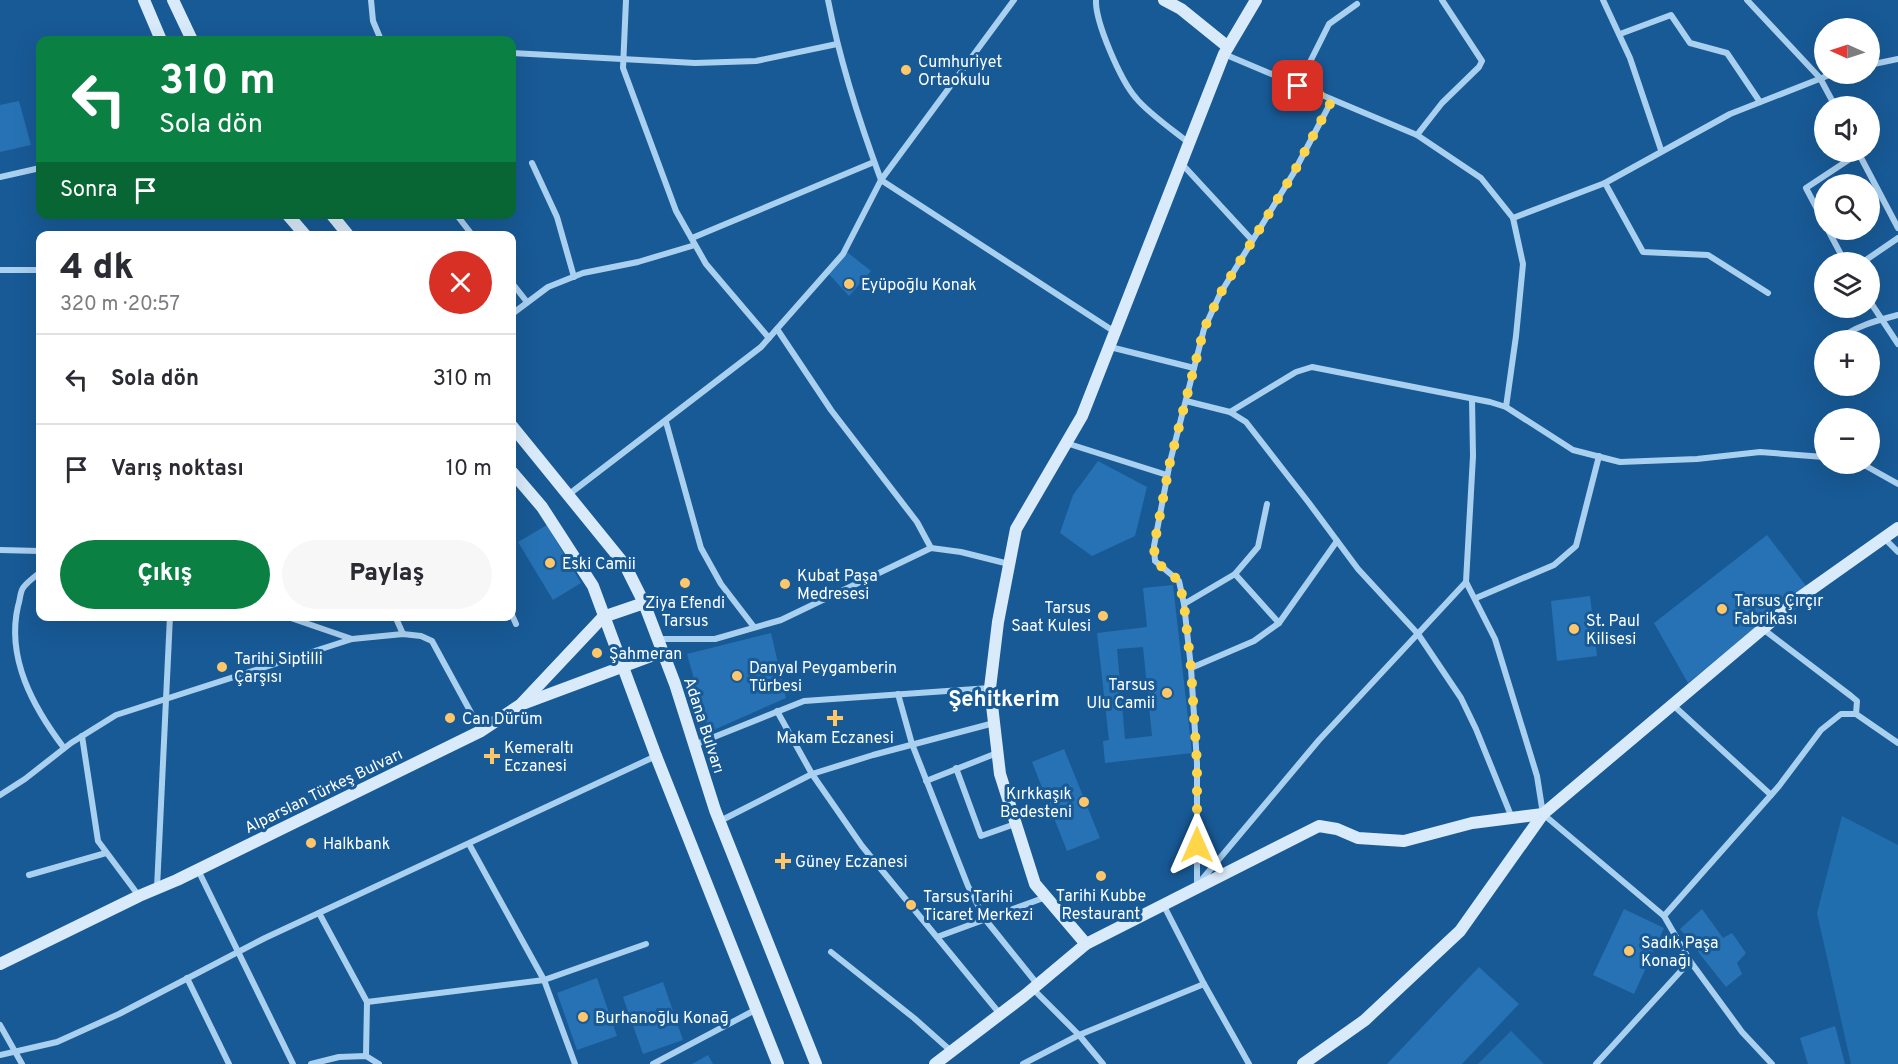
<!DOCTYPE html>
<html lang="tr">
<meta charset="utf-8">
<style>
:root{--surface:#fff;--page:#f7f7f7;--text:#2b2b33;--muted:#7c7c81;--line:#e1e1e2;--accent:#0b8043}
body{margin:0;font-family:Overpass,sans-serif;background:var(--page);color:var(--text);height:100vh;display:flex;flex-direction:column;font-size:22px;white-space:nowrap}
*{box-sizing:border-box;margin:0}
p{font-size:20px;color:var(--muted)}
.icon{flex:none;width:33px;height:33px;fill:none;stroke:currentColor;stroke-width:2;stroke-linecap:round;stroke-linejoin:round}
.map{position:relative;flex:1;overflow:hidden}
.details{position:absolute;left:36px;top:231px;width:480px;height:390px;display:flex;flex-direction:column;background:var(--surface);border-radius:12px;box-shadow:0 6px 24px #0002}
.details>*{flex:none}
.guide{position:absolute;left:36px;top:36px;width:480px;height:183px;border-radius:12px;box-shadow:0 6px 24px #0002;background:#0b8043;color:#fff;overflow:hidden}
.needle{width:39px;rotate:273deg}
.tools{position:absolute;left:1814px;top:18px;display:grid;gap:12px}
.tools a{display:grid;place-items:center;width:66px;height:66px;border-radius:50%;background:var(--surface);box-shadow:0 6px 24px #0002;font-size:30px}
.pin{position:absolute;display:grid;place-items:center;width:51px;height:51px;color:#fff;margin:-26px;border-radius:12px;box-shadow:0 3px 9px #0006}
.me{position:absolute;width:66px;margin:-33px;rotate:0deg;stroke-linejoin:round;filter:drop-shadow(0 0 4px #0008)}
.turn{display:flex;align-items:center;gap:21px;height:126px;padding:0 24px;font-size:27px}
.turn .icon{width:78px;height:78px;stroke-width:2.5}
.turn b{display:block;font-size:42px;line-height:51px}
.then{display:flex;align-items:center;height:57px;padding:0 24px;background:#0003;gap:12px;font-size:22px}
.round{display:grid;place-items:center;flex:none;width:63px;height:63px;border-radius:32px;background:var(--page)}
.head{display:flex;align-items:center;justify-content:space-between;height:102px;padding:0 24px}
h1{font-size:36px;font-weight:800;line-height:45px}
.primary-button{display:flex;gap:12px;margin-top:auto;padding:12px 24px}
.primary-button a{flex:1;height:69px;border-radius:36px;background:var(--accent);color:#fff;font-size:24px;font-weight:800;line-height:69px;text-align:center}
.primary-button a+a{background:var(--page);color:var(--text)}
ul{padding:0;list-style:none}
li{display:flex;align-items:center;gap:18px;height:90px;padding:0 24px;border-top:2px solid var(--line)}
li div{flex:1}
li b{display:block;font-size:22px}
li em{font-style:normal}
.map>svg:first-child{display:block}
.green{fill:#216eaf}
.building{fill:#2772b4;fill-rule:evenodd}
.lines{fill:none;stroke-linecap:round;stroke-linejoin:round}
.street{stroke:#aad0f0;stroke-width:6}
.secondary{stroke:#d9ebfb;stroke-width:12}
.route{stroke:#ffd54a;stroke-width:10;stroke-dasharray:0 18}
.poi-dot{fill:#ffc76a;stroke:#185a96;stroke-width:2}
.labels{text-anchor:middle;stroke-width:6;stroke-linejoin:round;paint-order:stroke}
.poi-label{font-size:16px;fill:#fff;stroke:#185a96;text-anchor:start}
.street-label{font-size:16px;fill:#fff;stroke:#185a96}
.district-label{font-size:22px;font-weight:bold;fill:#fff;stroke:#185a96}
</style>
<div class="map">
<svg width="1898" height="1064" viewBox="0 0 1898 1064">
<rect width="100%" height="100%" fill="#185a96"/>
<g class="green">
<path d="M1842,816L1898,845V1064H1851L1817,913Z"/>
<path d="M1511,1031L1544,1064H1478Z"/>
</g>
<g class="building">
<path d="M19,101L31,145L0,152V105Z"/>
<path d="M847,252L871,271L849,296L827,272Z"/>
<path d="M1098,461L1147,487L1135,536L1092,556L1060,533L1073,495Z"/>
<path d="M547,525L581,583L553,600L518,542Z"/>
<path d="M1767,535L1807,587L1688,683L1654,623Z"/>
<path d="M1173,585L1192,753L1105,763L1103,741L1109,740L1097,633L1147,627L1143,588ZM1143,647L1152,736L1125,739L1117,649Z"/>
<path d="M1590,596L1597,656L1557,661L1551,601Z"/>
<path d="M771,633L786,698L709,732L687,654Z"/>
<path d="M1064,749L1100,838L1067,851L1032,762Z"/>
<path d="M1624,909L1664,928L1634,994L1593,975Z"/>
<path d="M1702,909L1723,938L1732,933L1746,953L1737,963L1742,974L1726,987L1680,929Z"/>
<path d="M1479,967L1519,1004L1462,1064H1387Z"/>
<path d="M597,978L617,1036L577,1050L557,993Z"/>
<path d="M663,982L683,1040L643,1054L623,997Z"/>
<path d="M1835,1026L1845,1064H1808L1800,1038Z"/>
<path d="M708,1055L713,1064H692Z"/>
</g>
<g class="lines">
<g class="street">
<path d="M371,0L373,21L381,40"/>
<path d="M626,0L623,68L676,211L706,264L769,338"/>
<path d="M828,0C840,62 859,121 881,180L1115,332"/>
<path d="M1096,0C1095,22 1121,81 1136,98C1147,112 1174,131 1189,143"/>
<path d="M1603,0L1630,58L1661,150"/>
<path d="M1747,0L1820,78L1835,106"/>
<path d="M1620,34L1671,15L1690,43L1727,53L1760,102"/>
<path d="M512,53L695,63L756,61L837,44"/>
<path d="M1224,54L1417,135L1481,178L1513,218L1523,264L1516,336L1506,407"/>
<path d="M1869,65L1898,59"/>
<path d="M1298,86L1329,24L1357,4"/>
<path d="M1417,135L1442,103L1479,67L1482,61L1442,0"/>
<path d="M1858,152L1898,228"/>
<path d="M532,163L557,217L574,277"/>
<path d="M1182,164L1252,240"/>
<path d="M0,177L40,168"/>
<path d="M1605,183L1643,252L1708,255L1768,293"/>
<path d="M456,214L473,236"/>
<path d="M1513,218L1605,183L1730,114L1832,74"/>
<path d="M1824,222L1806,188L1859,153"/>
<path d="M1828,230L1845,262"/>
<path d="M692,238L874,162"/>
<path d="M1863,262L1898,238"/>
<path d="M0,270H40"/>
<path d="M512,283L527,302"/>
<path d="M1869,300L1898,344"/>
<path d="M512,314L548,287L583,273L638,262L695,245"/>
<path d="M777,329L831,410L917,522L931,548"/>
<path d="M1839,340C1854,326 1879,320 1898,315"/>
<path d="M1110,347L1194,368"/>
<path d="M1821,358L1824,355"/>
<path d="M1472,399L1473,456L1466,582L1495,639L1537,776L1543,814L1664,916L1690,961L1742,1032L1772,1064"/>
<path d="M1186,401L1230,412L1246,422L1309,503L1358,569L1418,634L1461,698L1476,729L1512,818"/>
<path d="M1230,412L1296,372L1312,367L1490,402L1506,407L1573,450L1620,462L1697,459L1760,452L1824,457"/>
<path d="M666,422L701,548L721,584L754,627"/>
<path d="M1066,443L1167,475"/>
<path d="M1858,464L1866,466L1898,484"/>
<path d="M568,495L761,347L843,254L881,180L1014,0"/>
<path d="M1884,538L1898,552"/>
<path d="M0,550L40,551"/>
<path d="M40,572C35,577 27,582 23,588C20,592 20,601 18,606C6,658 33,707 64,748"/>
<path d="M1235,574L1279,623"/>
<path d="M1476,598L1554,565L1576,546L1599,456"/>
<path d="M1184,604L1235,574L1258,547L1267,504"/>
<path d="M512,615L516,624"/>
<path d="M285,616L352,639"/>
<path d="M395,616L403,634"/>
<path d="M1763,629L1851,696L1857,701L1856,714"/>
<path d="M658,639H715L781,620L931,548L961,552L1009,564"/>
<path d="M1191,668L1254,641L1279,623L1337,541"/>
<path d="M898,694L912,744L968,886L985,919L1038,985"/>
<path d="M1673,705L1771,795"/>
<path d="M777,711L812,774L862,846L1000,1014"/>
<path d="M82,736L98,841L139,896"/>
<path d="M694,745L804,701L990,688"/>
<path d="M956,768L981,836L1015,824"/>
<path d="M926,781L997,753"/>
<path d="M0,795L25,779L71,743L116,715L352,639L403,634L421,636L432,641L481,731"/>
<path d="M720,821L812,774L873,755L994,723"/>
<path d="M469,844L544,980L575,1064"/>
<path d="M198,870L293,1064"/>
<path d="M29,875L106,853"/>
<path d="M1199,883L1319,740L1466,582"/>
<path d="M1197,886V763L1191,668L1184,604L1179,581L1155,561L1154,546L1170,462L1204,329L1220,294L1293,174L1332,100"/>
<path d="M157,888L170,616"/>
<path d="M1163,904L1204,984L1249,1064"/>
<path d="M319,913L367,1002L366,1056"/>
<path d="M1664,916L1779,786L1821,730L1841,714H1856L1898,743"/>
<path d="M937,937L1046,897"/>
<path d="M831,952L914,1018L951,1051"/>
<path d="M187,978L229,1064"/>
<path d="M1033,989L1079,1035L1103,1064"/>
<path d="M367,1002L544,980L646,944"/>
<path d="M0,1025L22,1064"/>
<path d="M0,1055L57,1042L119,1014L265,938L656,756"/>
<path d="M311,1064L339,1057L366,1056L379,1064"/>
<path d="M653,1064L757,1009"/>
<path d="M1023,1064L1079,1035L1204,984"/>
<path d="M1596,1064L1690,961"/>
</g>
<g class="secondary">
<path d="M144,0L161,40"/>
<path d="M173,0L192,40"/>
<path d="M1164,0L1181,9L1228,47"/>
<path d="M287,214L306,236"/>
<path d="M331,214L349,236"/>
<path d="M512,426L625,565L644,603L675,684L715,810L816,1064"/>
<path d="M512,472L542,507L593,586L656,756L778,1064"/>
<path d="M522,703L603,617L644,603"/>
<path d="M1086,944L1035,884L1000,774L990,688L998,622L1016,529L1082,416L1224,54L1256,0"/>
<path d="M0,964L139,896L177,880L481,731L520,705L662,652"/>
<path d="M935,1064L1024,996L1086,944L1319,826L1337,829L1358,838L1404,841L1472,823L1543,814"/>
<path d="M1303,1064L1365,1020L1460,931L1543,814L1799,598L1898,528"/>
</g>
</g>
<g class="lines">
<path class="route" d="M1197,845V764L1191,668L1184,604L1179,581L1155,561L1154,546L1170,462L1204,329L1220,294L1293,174L1332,100L1298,86"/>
</g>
<g class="poi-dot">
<circle cx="906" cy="70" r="6"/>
<circle cx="849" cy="284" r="6"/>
<circle cx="550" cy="563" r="6"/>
<circle cx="685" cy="583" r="6"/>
<circle cx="785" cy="584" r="6"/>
<circle cx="1722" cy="609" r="6"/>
<circle cx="1103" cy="616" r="6"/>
<circle cx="1574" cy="629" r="6"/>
<circle cx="597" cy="653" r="6"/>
<circle cx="222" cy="667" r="6"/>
<circle cx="737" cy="676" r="6"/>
<circle cx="1167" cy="693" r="6"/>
<circle cx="450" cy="718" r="6"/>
<path d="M832 709h6v6h6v6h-6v6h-6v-6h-6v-6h6z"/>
<path d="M489 747h6v6h6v6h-6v6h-6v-6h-6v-6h6z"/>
<circle cx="1084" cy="802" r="6"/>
<circle cx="311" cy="843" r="6"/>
<path d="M780 852h6v6h6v6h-6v6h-6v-6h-6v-6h6z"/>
<circle cx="1101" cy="876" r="6"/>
<circle cx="911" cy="905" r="6"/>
<circle cx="1629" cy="951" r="6"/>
<circle cx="583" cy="1017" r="6"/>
</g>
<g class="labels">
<g class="poi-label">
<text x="918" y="67">Cumhuriyet<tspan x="918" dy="18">Ortaokulu</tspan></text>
<text x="861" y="290">Eyüpoğlu Konak</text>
<text x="562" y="569">Eski Camii</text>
<text x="797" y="581">Kubat Paşa<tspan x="797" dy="18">Medresesi</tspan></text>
<text x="1734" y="606">Tarsus Çırçır<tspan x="1734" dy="18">Fabrikası</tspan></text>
<text x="685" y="608" text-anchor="middle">Ziya Efendi<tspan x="685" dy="18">Tarsus</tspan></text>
<text x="1091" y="613" text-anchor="end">Tarsus<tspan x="1091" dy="18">Saat Kulesi</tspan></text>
<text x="1586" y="626">St. Paul<tspan x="1586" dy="18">Kilisesi</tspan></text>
<text x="609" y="659">Şahmeran</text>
<text x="234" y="664">Tarihi Siptilli<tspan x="234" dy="18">Çarşısı</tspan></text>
<text x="749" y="673">Danyal Peygamberin<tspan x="749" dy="18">Türbesi</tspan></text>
<text x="1155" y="690" text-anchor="end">Tarsus<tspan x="1155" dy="18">Ulu Camii</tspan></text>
<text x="462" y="724">Can Dürüm</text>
<text x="835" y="743" text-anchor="middle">Makam Eczanesi</text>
<text x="504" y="753">Kemeraltı<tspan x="504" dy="18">Eczanesi</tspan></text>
<text x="1072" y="799" text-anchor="end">Kırkkaşık<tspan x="1072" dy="18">Bedesteni</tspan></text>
<text x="323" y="849">Halkbank</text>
<text x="795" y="867">Güney Eczanesi</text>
<text x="1101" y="901" text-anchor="middle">Tarihi Kubbe<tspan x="1101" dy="18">Restaurant</tspan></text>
<text x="923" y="902">Tarsus Tarihi<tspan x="923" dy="18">Ticaret Merkezi</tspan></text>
<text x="1641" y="948">Sadık Paşa<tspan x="1641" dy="18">Konağı</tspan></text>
<text x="595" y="1023">Burhanoğlu Konağ</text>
</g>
<g class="street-label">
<text transform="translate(705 725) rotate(72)" y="6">Adana Bulvarı</text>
<text transform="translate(323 790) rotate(-26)" y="6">Alparslan Türkeş Bulvarı</text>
</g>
<g class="district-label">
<text x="1004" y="706">Şehitkerim</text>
</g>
</g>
</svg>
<div class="tools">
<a><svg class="needle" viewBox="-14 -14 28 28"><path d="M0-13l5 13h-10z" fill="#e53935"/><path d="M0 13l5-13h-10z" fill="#7c7c81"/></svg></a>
<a><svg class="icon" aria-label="sound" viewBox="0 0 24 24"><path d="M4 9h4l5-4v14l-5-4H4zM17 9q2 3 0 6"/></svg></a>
<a><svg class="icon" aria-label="search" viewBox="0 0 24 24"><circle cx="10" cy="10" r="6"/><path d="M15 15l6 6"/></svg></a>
<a><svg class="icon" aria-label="layers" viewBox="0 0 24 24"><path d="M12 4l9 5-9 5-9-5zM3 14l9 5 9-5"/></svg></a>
<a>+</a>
<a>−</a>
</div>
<div class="pin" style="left:1298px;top:86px;background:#d93025"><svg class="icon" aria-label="arrive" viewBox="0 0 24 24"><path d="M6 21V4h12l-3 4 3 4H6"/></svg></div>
<svg class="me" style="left:1197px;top:845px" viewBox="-20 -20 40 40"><path d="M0-17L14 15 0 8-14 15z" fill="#ffd54a" stroke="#fff" stroke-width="4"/></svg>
<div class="guide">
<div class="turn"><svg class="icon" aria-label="left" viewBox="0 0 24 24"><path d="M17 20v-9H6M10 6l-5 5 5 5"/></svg><div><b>310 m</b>Sola dön</div></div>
<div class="then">Sonra<svg class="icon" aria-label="arrive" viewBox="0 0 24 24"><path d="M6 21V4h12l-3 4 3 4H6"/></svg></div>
</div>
<section class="details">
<div class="head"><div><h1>4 dk</h1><p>320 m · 20:57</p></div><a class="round" style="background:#d93025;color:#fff"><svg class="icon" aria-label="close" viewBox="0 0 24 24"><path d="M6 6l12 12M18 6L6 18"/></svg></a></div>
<ul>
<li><svg class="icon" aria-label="left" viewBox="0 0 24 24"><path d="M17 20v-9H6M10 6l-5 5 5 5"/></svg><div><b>Sola dön</b></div><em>310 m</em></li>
<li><svg class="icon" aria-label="arrive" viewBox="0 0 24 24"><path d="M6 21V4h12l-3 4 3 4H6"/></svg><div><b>Varış noktası</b></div><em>10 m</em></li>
</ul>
<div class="primary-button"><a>Çıkış</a><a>Paylaş</a></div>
</section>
</div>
